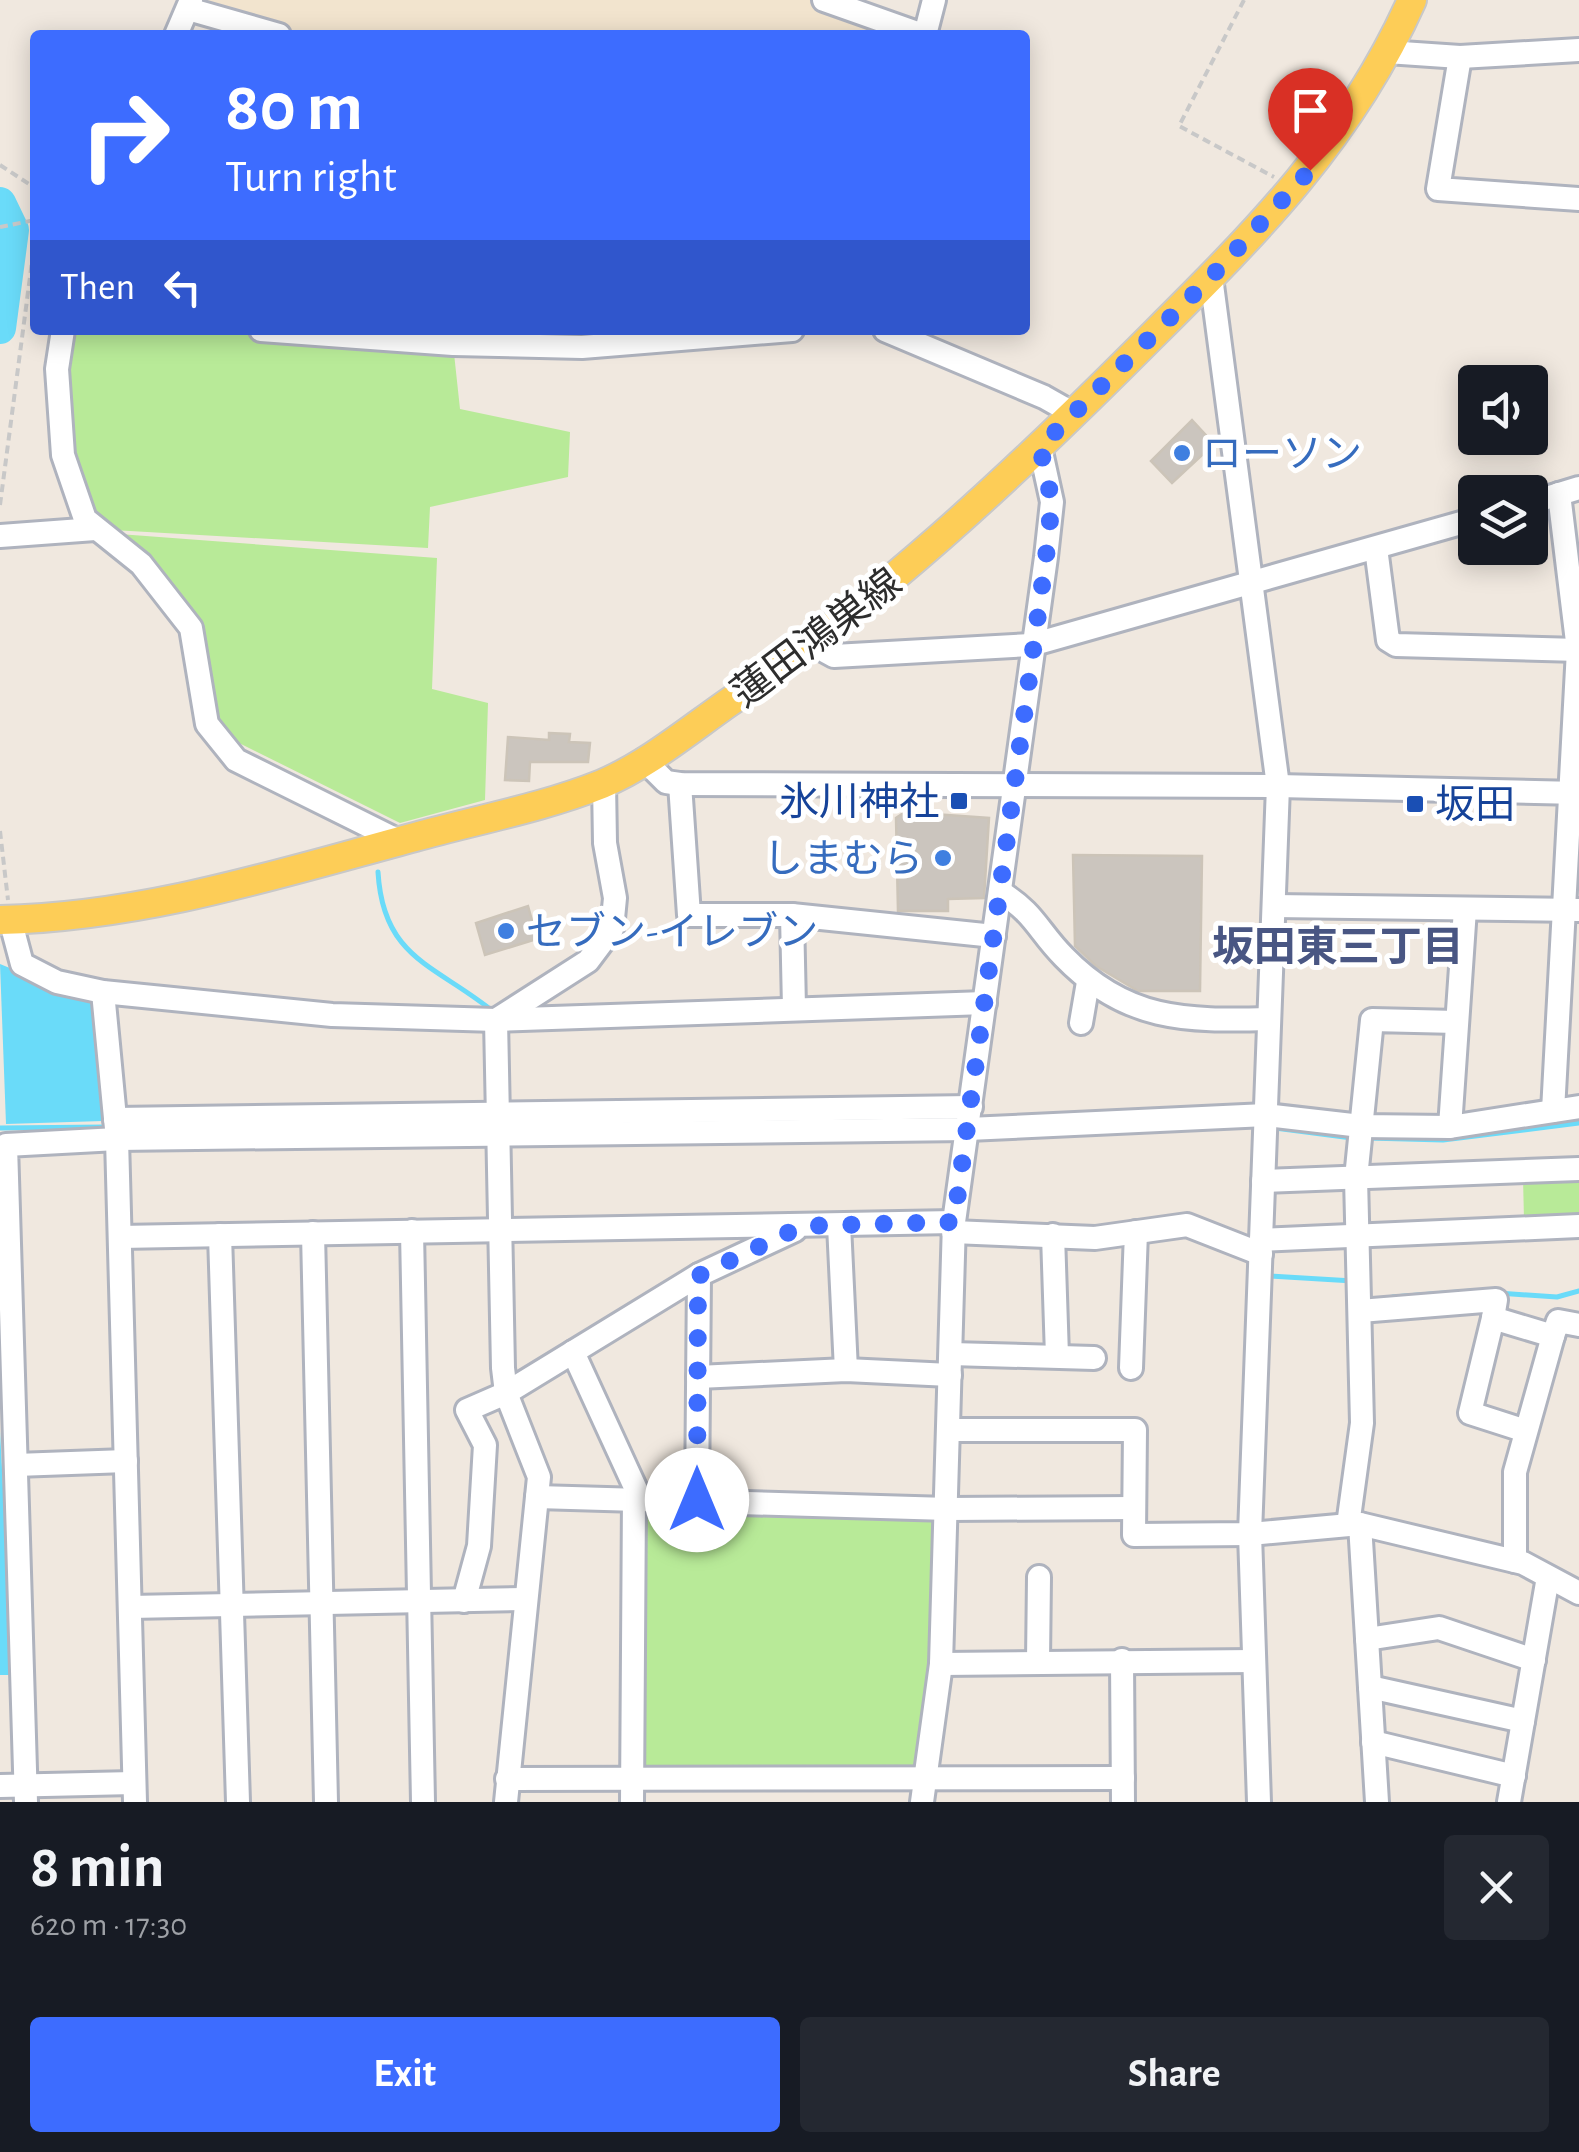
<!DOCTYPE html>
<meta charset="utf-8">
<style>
:root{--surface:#171b24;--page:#242831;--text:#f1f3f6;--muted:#9ea1a6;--accent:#3d6cff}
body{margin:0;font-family:"Alegreya Sans","Noto Sans JP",sans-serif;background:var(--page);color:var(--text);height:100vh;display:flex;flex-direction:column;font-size:38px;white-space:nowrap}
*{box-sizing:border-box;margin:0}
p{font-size:32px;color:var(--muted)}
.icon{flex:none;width:55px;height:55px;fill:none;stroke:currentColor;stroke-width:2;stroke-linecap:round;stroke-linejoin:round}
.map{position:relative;height:1802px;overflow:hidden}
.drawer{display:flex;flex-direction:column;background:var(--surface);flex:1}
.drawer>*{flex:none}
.hud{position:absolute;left:30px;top:30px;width:1000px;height:305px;border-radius:10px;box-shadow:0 5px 25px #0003;background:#3d6cff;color:#fff;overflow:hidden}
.buttons{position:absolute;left:1458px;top:365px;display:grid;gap:20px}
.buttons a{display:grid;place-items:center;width:90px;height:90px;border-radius:10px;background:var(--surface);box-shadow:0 5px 25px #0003;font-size:50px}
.pin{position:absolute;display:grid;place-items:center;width:85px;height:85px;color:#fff;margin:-102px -42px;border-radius:50% 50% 50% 0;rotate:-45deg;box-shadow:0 0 10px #0007}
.pin .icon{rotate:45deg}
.me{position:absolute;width:110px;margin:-55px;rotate:0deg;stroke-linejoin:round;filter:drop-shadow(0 0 8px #0008)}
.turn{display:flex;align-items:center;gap:35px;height:210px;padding:0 30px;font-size:45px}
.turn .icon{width:130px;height:130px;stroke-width:2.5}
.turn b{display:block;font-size:70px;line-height:85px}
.then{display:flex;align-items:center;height:95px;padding:0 30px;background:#0003;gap:20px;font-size:38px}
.round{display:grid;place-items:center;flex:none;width:105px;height:105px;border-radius:10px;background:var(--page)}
.headline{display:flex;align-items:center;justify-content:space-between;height:170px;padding:0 30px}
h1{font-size:60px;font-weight:700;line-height:75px}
.cta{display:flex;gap:20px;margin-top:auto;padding:20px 30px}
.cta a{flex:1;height:115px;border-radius:10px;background:var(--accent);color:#fff;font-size:40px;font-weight:700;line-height:115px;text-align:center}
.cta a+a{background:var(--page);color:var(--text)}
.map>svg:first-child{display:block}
.education{fill:#f2e4ce}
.green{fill:#b8ea98}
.water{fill:#6adbf9}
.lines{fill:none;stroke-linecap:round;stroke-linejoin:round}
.stream{stroke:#6adbf9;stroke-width:5}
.river{stroke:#6adbf9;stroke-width:32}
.building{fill:#cbc5be;stroke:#ccc4b8;stroke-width:2.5}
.minor-casing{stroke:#afb3be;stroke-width:28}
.major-casing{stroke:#c8c8c8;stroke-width:32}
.path{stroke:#c8c8c8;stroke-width:4;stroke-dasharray:8 5;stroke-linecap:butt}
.minor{stroke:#fff;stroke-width:22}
.major{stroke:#fdcd57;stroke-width:28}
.route{stroke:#3d6cff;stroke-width:18;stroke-dasharray:0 32.4}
.shop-dot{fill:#3f7fe0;stroke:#fff;stroke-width:4}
.transit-dot{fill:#1a4fb4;stroke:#fff;stroke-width:4}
.labels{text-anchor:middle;stroke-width:10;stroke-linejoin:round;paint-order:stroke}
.shop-label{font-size:40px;fill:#366cbe;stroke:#fff;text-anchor:start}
.street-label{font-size:40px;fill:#2d2d2d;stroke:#fff}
.transit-label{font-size:40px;fill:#164399;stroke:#fff;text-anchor:end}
.neighbourhood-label{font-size:42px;font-weight:bold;fill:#495683;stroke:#fff}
</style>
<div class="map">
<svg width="1579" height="1802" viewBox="0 0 1579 1802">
<rect width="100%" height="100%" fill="#f0e8df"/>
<path class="education" d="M191,0H824L923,35H279Z"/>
<g class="green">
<path d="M58,330H261L453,344L460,409L570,432L568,477L430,507L428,548L95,529L63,455Z"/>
<path d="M119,534L437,558L432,689L488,703L485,800L400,823L237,742L208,707L192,610L141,547Z"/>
<path d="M1579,1175V1219L1524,1220L1523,1178Z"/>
<path d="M634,1497L948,1509L923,1776L632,1778Z"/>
</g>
<g class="water">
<path d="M0,964L93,1002L103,1121L6,1124Z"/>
<path d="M0,1431L13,1675H0Z"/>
</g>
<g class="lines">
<g class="stream">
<path d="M378,872C383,960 437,965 495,1013"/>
<path d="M0,1128L107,1127"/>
<path d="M1275,1128L1352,1138"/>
<path d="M1368,1138L1443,1140L1579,1123"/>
<path d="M1269,1276L1353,1281"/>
<path d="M1498,1293L1557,1297L1579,1291"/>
<path d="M1393,1297L1472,1291"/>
</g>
<path class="river" d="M0,203L13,230L0,328"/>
</g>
<g class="building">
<path d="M1192,420L1214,444L1172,483L1151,461Z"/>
<path d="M549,733L570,734L569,742L590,743L588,762H530L529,781L505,780L508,737L549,740Z"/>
<path d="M905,812L989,818L984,898L948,899V911H898L896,818Z"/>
<path d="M1073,855L1202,856L1200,991H1138L1096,966L1075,946Z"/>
<path d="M528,906L537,939L485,955L476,923Z"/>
</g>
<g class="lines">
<defs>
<g id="minor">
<path d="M824,0L923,35"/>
<path d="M188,9L279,35"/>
<path d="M176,35L191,0"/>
<path d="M925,35L934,0"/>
<path d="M1387,52L1460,57L1579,50"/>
<path d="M1460,57L1438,189L1579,199"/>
<path d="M1211,277L1278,786L1250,1534L1259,1802"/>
<path d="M63,330L57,369L63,455L85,519L141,564L191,628L207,724L236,760L399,841"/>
<path d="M261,330L453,344L582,347L792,330"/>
<path d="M885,330L1044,397L1074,414"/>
<path d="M1530,503L1579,488"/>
<path d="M0,536L95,529"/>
<path d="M1376,548L1388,640L1396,645L1579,650"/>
<path d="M812,644L834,656L1031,645L1475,519"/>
<path d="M644,760L666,782L680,784L1278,786L1579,793"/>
<path d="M680,784L689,915H792L994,936"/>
<path d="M1000,892C1035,913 1038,931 1064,957C1126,1021 1185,1021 1269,1019"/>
<path d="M1274,906L1579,910"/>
<path d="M792,915L794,1008"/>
<path d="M10,919L22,964L57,982L103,992L332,1015L496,1020L985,1003"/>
<path d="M103,992L117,1139L135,1802"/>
<path d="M499,1018L588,961L612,929L615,898L605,843L604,783"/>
<path d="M496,1020L503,1368L506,1393L539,1477L506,1802"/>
<path d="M1081,1023L1088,982"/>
<path d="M1553,1111L1578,650L1559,494"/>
<path d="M115,1119L971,1107"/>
<path d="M1450,1127L1465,909"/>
<path d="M1263,1181L1579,1169"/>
<path d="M839,1225L846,1370"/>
<path d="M412,1231L423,1802"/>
<path d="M953,1232L1095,1238L1187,1225L1261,1254"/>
<path d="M313,1233L326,1802"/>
<path d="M220,1235L238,1802"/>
<path d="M1053,1235L1057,1356"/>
<path d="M120,1237L954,1222"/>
<path d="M1261,1240L1579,1226"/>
<path d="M1360,1311L1496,1300L1493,1318"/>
<path d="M1553,1336L1558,1321L1579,1325"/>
<path d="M573,1352L640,1498"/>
<path d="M951,1354L1094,1358"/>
<path d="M1131,1368L1136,1232"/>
<path d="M698,1377L846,1370L950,1375"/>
<path d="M949,1430H1135L1134,1535L1250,1534L1360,1524L1523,1563L1579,1593"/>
<path d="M16,1465L126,1461"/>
<path d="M537,1497L948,1509L1134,1508"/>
<path d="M697,1501L699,1275"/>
<path d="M1360,1524L1377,1802"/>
<path d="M1348,1525L1362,1423L1356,1178L1372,1020L1457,1022"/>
<path d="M1515,1561V1472L1553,1336L1493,1318L1470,1413L1526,1431"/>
<path d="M464,1601L479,1546L485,1445L467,1410L506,1393L699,1275L795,1230"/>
<path d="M130,1607L525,1599"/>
<path d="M1367,1639L1439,1628L1534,1660"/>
<path d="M1122,1660L1123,1802"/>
<path d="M1038,1661L1039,1577"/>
<path d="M941,1664L1254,1661"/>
<path d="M1370,1687L1523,1721"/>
<path d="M1373,1742L1514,1776"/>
<path d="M507,1779L1123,1778"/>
<path d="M0,1786L134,1783"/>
<path d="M26,1802L6,1145L117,1139L968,1129L1266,1115L1361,1126L1450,1127L1579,1107"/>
<path d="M632,1802L634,1497"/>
<path d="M922,1802L941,1664L954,1222L1046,557L1052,502L1040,447"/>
<path d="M1509,1802L1548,1577"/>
</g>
<path id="major" d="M0,920C143,917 278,874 415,837C476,820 542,808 602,784C647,765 688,731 728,703C878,601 1008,480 1136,352C1247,241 1347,146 1412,0"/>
</defs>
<use href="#minor" class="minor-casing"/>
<use href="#major" class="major-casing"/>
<g class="path">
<path d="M1244,0L1179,126L1274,177"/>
<path d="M0,165L35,188"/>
<path d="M0,227L35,220"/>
<path d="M0,505L35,239"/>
<path d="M0,831L8,900"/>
</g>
<use href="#minor" class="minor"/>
<use href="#major" class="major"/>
</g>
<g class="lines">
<path class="route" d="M697,1500L698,1276L802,1226L954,1222L1046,557L1052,502L1040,447L1211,277L1310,170"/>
</g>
<g class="shop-dot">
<circle cx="1182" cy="453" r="10"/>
<circle cx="943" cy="858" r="10"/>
<circle cx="506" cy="931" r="10"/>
</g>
<g class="transit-dot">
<rect x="949" y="791" width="20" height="20" rx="5"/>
<rect x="1405" y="794" width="20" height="20" rx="5"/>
</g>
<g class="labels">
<g class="shop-label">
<text x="1202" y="467">ローソン</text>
<text x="923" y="872" text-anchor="end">しまむら</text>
<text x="526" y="945">セブン-イレブン</text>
</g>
<g class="street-label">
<text transform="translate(816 637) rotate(-37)" y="14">蓮田鴻巣線</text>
</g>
<g class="transit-label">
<text x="939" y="815">氷川神社</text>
<text x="1435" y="818" text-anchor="start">坂田</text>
</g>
<g class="neighbourhood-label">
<text x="1338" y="961">坂田東三丁目</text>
</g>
</g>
</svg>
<div class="buttons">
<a><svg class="icon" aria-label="sound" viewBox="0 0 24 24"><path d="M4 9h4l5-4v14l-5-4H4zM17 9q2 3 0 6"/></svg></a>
<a><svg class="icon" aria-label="layers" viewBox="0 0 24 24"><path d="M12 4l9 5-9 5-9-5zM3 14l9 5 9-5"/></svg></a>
</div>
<div class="pin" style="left:1310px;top:170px;background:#d93025"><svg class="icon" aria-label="arrive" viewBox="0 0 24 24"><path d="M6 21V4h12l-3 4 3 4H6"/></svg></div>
<svg class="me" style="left:697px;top:1500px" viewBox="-20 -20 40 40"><circle r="19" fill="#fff"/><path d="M0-13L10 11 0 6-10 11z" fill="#3d6cff"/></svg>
<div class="hud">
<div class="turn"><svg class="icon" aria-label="right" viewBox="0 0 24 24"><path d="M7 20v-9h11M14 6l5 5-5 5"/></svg><div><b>80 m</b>Turn right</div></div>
<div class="then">Then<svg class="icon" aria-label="left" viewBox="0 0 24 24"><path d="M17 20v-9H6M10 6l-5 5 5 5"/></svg></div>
</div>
</div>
<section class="drawer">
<div class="headline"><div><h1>8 min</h1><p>620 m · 17:30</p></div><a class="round"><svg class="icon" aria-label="close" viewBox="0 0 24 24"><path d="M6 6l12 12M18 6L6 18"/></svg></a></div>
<div class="cta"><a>Exit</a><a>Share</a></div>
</section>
